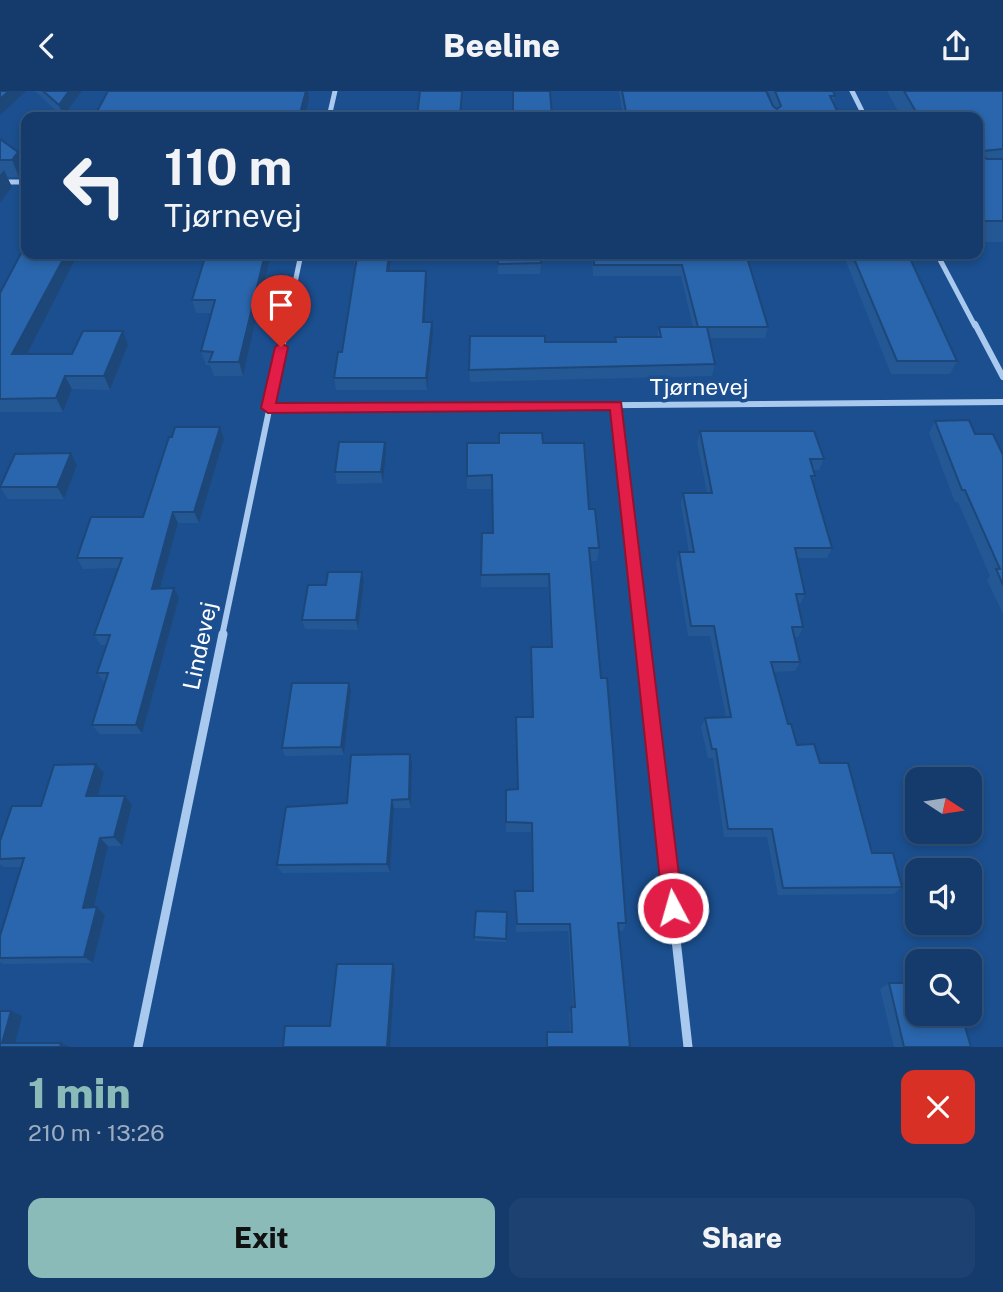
<!DOCTYPE html>
<meta charset="utf-8">
<style>
:root{--surface:#143b6b;--page:#1d4271;--text:#f1f3f6;--muted:#9dadc1;--line:#33557e;--accent:#8bbbb9}
body{margin:0;font-family:"Public Sans",sans-serif;background:var(--page);color:var(--text);height:100vh;display:flex;flex-direction:column;font-size:26px;white-space:nowrap}
*{box-sizing:border-box;margin:0}
p{font-size:23px;color:var(--muted)}
.icon{flex:none;width:38px;height:38px;fill:none;stroke:currentColor;stroke-width:2;stroke-linecap:round;stroke-linejoin:round}
.map{position:relative;height:956px;overflow:hidden}
.details{display:flex;flex-direction:column;background:var(--surface);flex:1}
.details>*{flex:none}
.top-card{position:absolute;left:21px;top:21px;width:962px;height:147px;border-radius:14px;box-shadow:0 4px 10px #0003,0 0 0 2px var(--line);background:#143b6b;color:var(--text);overflow:hidden}
.needle{width:46px;rotate:102deg}
.controls{position:absolute;left:905px;top:676px;display:grid;gap:14px}
.controls a{display:grid;place-items:center;width:77px;height:77px;border-radius:14px;background:var(--surface);box-shadow:0 4px 10px #0003,0 0 0 2px var(--line);font-size:35px}
.pin{position:absolute;display:grid;place-items:center;width:60px;height:60px;color:#fff;margin:-72px -30px;border-radius:50% 50% 50% 0;rotate:-45deg;box-shadow:0 0 7px #0007}
.pin .icon{rotate:45deg}
.me{position:absolute;width:77px;margin:-38px;rotate:354deg;stroke-linejoin:round;filter:drop-shadow(0 0 5px #0008)}
.turn{display:flex;align-items:center;gap:24px;height:147px;padding:0 28px;font-size:32px}
.turn .icon{width:91px;height:91px;stroke-width:2.5}
.turn b{display:block;font-size:49px;line-height:60px}
.round{display:grid;place-items:center;flex:none;width:74px;height:74px;border-radius:14px;background:var(--page)}
.overview{display:flex;align-items:center;justify-content:space-between;height:119px;padding:0 28px}
h1{font-size:42px;font-weight:800;line-height:52px;color:var(--accent)}
.action{display:flex;gap:14px;margin-top:auto;padding:14px 28px}
.action a{flex:1;height:80px;border-radius:14px;background:var(--accent);color:#111;font-size:28px;font-weight:800;line-height:80px;text-align:center}
.action a+a{background:var(--page);color:var(--text)}
header{display:flex;justify-content:space-between;align-items:center;height:91px;padding:0 28px;background:var(--surface);font-size:32px;font-weight:800}
.map>svg:first-child{display:block}
.lines{fill:none;stroke-linecap:round;stroke-linejoin:round}
.street-far2{stroke:#a9c9ee;stroke-width:5}
.street-far1{stroke:#a9c9ee;stroke-width:6}
.street{stroke:#a9c9ee;stroke-width:9}
.wall{fill:#245895}
.shaded-wall{fill:#1d4779}
.building{fill:#2a66ad;stroke:#1d4779;stroke-width:2}
.route{fill:#e11d48;stroke:#92132f;stroke-width:2}
.labels{text-anchor:middle;stroke-width:7;stroke-linejoin:round;paint-order:stroke}
.street-label{font-size:23px;fill:#fff;stroke:#1b4f8f}
</style>
<header><svg class="icon" aria-label="back" viewBox="0 0 24 24"><path d="M15 5l-7 7 7 7"/></svg>Beeline<svg class="icon" aria-label="share" viewBox="0 0 24 24"><path d="M12 15V3M7 8l5-5 5 5M5 13v7h14v-7"/></svg></header>
<div class="map">
<svg width="1003" height="956" viewBox="0 0 1003 956">
<rect width="100%" height="100%" fill="#1b4f8f"/>
<g class="lines">
<g class="street-far2">
<path d="M852,0L865,26"/>
<path d="M329,26L335,0"/>
<path d="M0,91H26"/>
<path d="M937,163L975,235"/>
<path d="M286,235L301,163"/>
</g>
<g class="street-far1">
<path d="M975,233L1003,286"/>
<path d="M616,314L642,545"/>
<path d="M268,317L1003,311"/>
<path d="M222,545L287,233"/>
</g>
<g class="street">
<path d="M642,543L688,956"/>
<path d="M138,956L223,543"/>
</g>
</g>
<g class="wall">
<path d="M35,0H82L63,26Z"/>
<path d="M513,0L552,26H513Z"/>
<path d="M619,0H766L774,16L768,0H833L835,5L833,12L840,26H623Z"/>
<path d="M887,0H1003V151H978V26H901Z"/>
<path d="M0,48L18,61L25,78L19,86H7L12,96L0,112Z"/>
<path d="M78,163L27,263H72L128,254L110,299L72,298L63,321H0V202Z"/>
<path d="M271,163L243,285H214L210,274H206L201,260L211,222H196L192,209Z"/>
<path d="M354,163H392L390,180L427,192L425,231L433,243L427,299H336L334,287L342,261L355,178L353,166Z"/>
<path d="M498,163L541,172L540,183H498Z"/>
<path d="M592,163H746L768,236L765,247H710L715,273L712,285L470,291L469,279L545,251H614L615,246H657L659,236H693L681,185H593Z"/>
<path d="M843,163H908L957,270L950,283H891Z"/>
<path d="M935,330L975,343L1003,364V523L987,489L990,485L958,411H955L929,342Z"/>
<path d="M220,336L224,348L199,432H178L160,497L179,507L142,643H100L92,634L105,592L97,582L106,554H101L94,544L118,477L83,478L77,467L143,426L172,346Z"/>
<path d="M700,340L824,368L819,379H813L815,385L813,390L832,457L827,467H798L805,503L800,513H798L803,536L798,546H794L800,571L795,580L774,581L788,633L797,654L820,672L872,762L902,796L894,803L778,804L767,746H724L713,667H708L701,636L705,627L726,626L710,545H688L676,472L679,461H689L681,413L683,402H707L697,352Z"/>
<path d="M543,352L589,418L599,457L597,470H591L601,587L626,832L623,840H619L630,956H546L547,941H570L569,922L571,916H573L568,840L516,841L515,800H532L531,741H506V699L517,698L516,626H532L531,556H551L548,496H481V484L493,442L492,398H467V385Z"/>
<path d="M71,362L77,374L64,408H8L0,396Z"/>
<path d="M386,363L383,392L337,393L335,381Z"/>
<path d="M362,481L364,491L358,539L305,538L302,529L326,494Z"/>
<path d="M351,600L344,664L285,665L282,657Z"/>
<path d="M96,673L104,682L97,705L132,714L122,755H108L93,817L97,816L105,824L93,872L4,873L0,871V845L21,776H4L0,773V750L41,715Z"/>
<path d="M412,673L411,717H394L390,781L282,782L277,774L347,712Z"/>
<path d="M507,821L506,851L475,850L474,846Z"/>
<path d="M889,892L971,956H894L880,898Z"/>
</g>
<g class="shaded-wall">
<path d="M9,0H26L0,24V8Z"/>
<path d="M69,0H82L63,26L59,14Z"/>
<path d="M306,0H308L309,7L305,26H299Z"/>
<path d="M18,61L25,78L19,86L12,69Z"/>
<path d="M4,79L12,96L0,112V84Z"/>
<path d="M66,163H78L20,277L12,263Z"/>
<path d="M265,163H271L243,285L239,271Z"/>
<path d="M389,163H392L388,192L387,180Z"/>
<path d="M426,180L427,192L424,243L423,231Z"/>
<path d="M432,231L433,243L427,299L426,287Z"/>
<path d="M123,240L128,254L110,299L104,285Z"/>
<path d="M65,285L72,298L63,321L56,307Z"/>
<path d="M220,336L224,348L199,432L194,421Z"/>
<path d="M385,351L386,363L383,392L381,381Z"/>
<path d="M71,362L77,374L64,408L57,396Z"/>
<path d="M173,421L178,432L157,508L152,498Z"/>
<path d="M362,481L364,491L358,539L356,529Z"/>
<path d="M174,497L179,507L142,643L136,634Z"/>
<path d="M349,592L351,600L344,664L341,656Z"/>
<path d="M410,663L412,673L411,717L409,708Z"/>
<path d="M96,673L104,682L95,714L86,705Z"/>
<path d="M125,705L132,714L122,755L114,746Z"/>
<path d="M392,709L394,717L390,781L387,773Z"/>
<path d="M100,747L108,755L92,824L83,817Z"/>
<path d="M97,816L105,824L93,872L84,866Z"/>
<path d="M393,873L395,879L390,956H387Z"/>
<path d="M11,920L22,925L14,956L2,952Z"/>
<path d="M61,952L71,956H60Z"/>
</g>
<g class="building">
<path d="M0,0H9L0,8Z"/>
<path d="M43,0H69L59,14Z"/>
<path d="M108,0H306L299,26H94Z"/>
<path d="M420,0H462L460,26H417Z"/>
<path d="M513,0H550L552,26H520V22H513Z"/>
<path d="M622,0H766L773,15L777,18L781,15L775,0H833L835,5H830L840,26H627Z"/>
<path d="M904,0H1003V58L983,60L982,65L987,68H1003V130H979L978,128V26H919Z"/>
<path d="M0,48L18,61L12,69H0Z"/>
<path d="M26,153V163H66L12,263H72L83,240H123L104,285H65L56,307L0,308V202Z"/>
<path d="M206,163H265L239,271H209L213,261L201,260L215,209H192Z"/>
<path d="M354,163H389L387,180H426L423,231H432L426,287H334L338,261H342L357,166H353Z"/>
<path d="M498,163H540L541,172L498,173Z"/>
<path d="M594,163H746L768,236H698L682,174H594Z"/>
<path d="M852,163H908L957,270H897Z"/>
<path d="M659,236H707L715,273L469,279L470,245H545V251H616L615,246H661Z"/>
<path d="M969,329L975,343H993L1003,364V494L996,478H1000L965,399H962L935,330Z"/>
<path d="M175,336H220L194,421H173L152,498L174,497L136,634H92L108,582H97L110,544H94L122,467H77L91,426H143L169,346H172Z"/>
<path d="M700,340H814L824,368H810L815,385H811L832,457H795L805,503H796L803,536H792L800,571H771L788,633H791L797,654L814,653L820,672H848L872,762H893L902,796L783,797L772,738H728L716,658H712L705,627L731,626L714,535H691L679,461H694L683,402H712Z"/>
<path d="M499,342H542L543,352H584L589,418H595L599,457H589L601,587H607L613,659L626,832H618L630,956H547V941H572L571,916H575L570,833H517L515,800H533L532,732L506,731V699L518,698L516,626H533L531,556H552L549,483L481,484L482,442H493L492,384L467,385V352H499Z"/>
<path d="M339,351H385L381,381H335Z"/>
<path d="M71,362L57,396H0L15,363Z"/>
<path d="M328,481H362L356,529H302L308,494H326Z"/>
<path d="M292,592H349L341,656L282,657Z"/>
<path d="M410,663L409,708L392,709L387,773L277,774L286,716L347,712L351,664Z"/>
<path d="M96,673L86,705H125L114,746L100,747L83,817L97,816L84,866L0,867V845L24,767L0,768V750L12,715H41L54,674Z"/>
<path d="M476,820L507,821L506,848L474,846Z"/>
<path d="M337,873H393L387,956H283L285,935H330Z"/>
<path d="M889,892H917V922H961L971,956H904Z"/>
<path d="M0,920H11L2,952H61L60,956H0Z"/>
</g>
<path class="route" d="M281,252L288,256L276,312L621,311L683,817L680,824L673,827L666,824L663,817L610,319L268,322L261,317L275,256Z"/>
<g class="labels">
<g class="street-label">
<text x="699" y="304">Tjørnevej</text>
<text transform="translate(200 555) rotate(-78)" y="8">Lindevej</text>
</g>
</g>
</svg>
<div class="controls">
<a><svg class="needle" viewBox="-14 -14 28 28"><path d="M0-13l5 13h-10z" fill="#e53935"/><path d="M0 13l5-13h-10z" fill="#9dadc1"/></svg></a>
<a><svg class="icon" aria-label="sound" viewBox="0 0 24 24"><path d="M4 9h4l5-4v14l-5-4H4zM17 9q2 3 0 6"/></svg></a>
<a><svg class="icon" aria-label="search" viewBox="0 0 24 24"><circle cx="10" cy="10" r="6"/><path d="M15 15l6 6"/></svg></a>
</div>
<div class="pin" style="left:281px;top:256px;background:#d93025"><svg class="icon" aria-label="arrive" viewBox="0 0 24 24"><path d="M6 21V4h12l-3 4 3 4H6"/></svg></div>
<svg class="me" style="left:673px;top:817px" viewBox="-20 -20 40 40"><circle r="17" fill="#e11d48" stroke="#fff" stroke-width="3"/><path d="M0-11L8 9 0 5-8 9z" fill="#fff"/></svg>
<div class="top-card">
<div class="turn"><svg class="icon" aria-label="left" viewBox="0 0 24 24"><path d="M17 20v-9H6M10 6l-5 5 5 5"/></svg><div><b>110 m</b>Tjørnevej</div></div>
</div>
</div>
<section class="details">
<div class="overview"><div><h1>1 min</h1><p>210 m · 13:26</p></div><a class="round" style="background:#d93025;color:#fff"><svg class="icon" aria-label="close" viewBox="0 0 24 24"><path d="M6 6l12 12M18 6L6 18"/></svg></a></div>
<div class="action"><a>Exit</a><a>Share</a></div>
</section>
